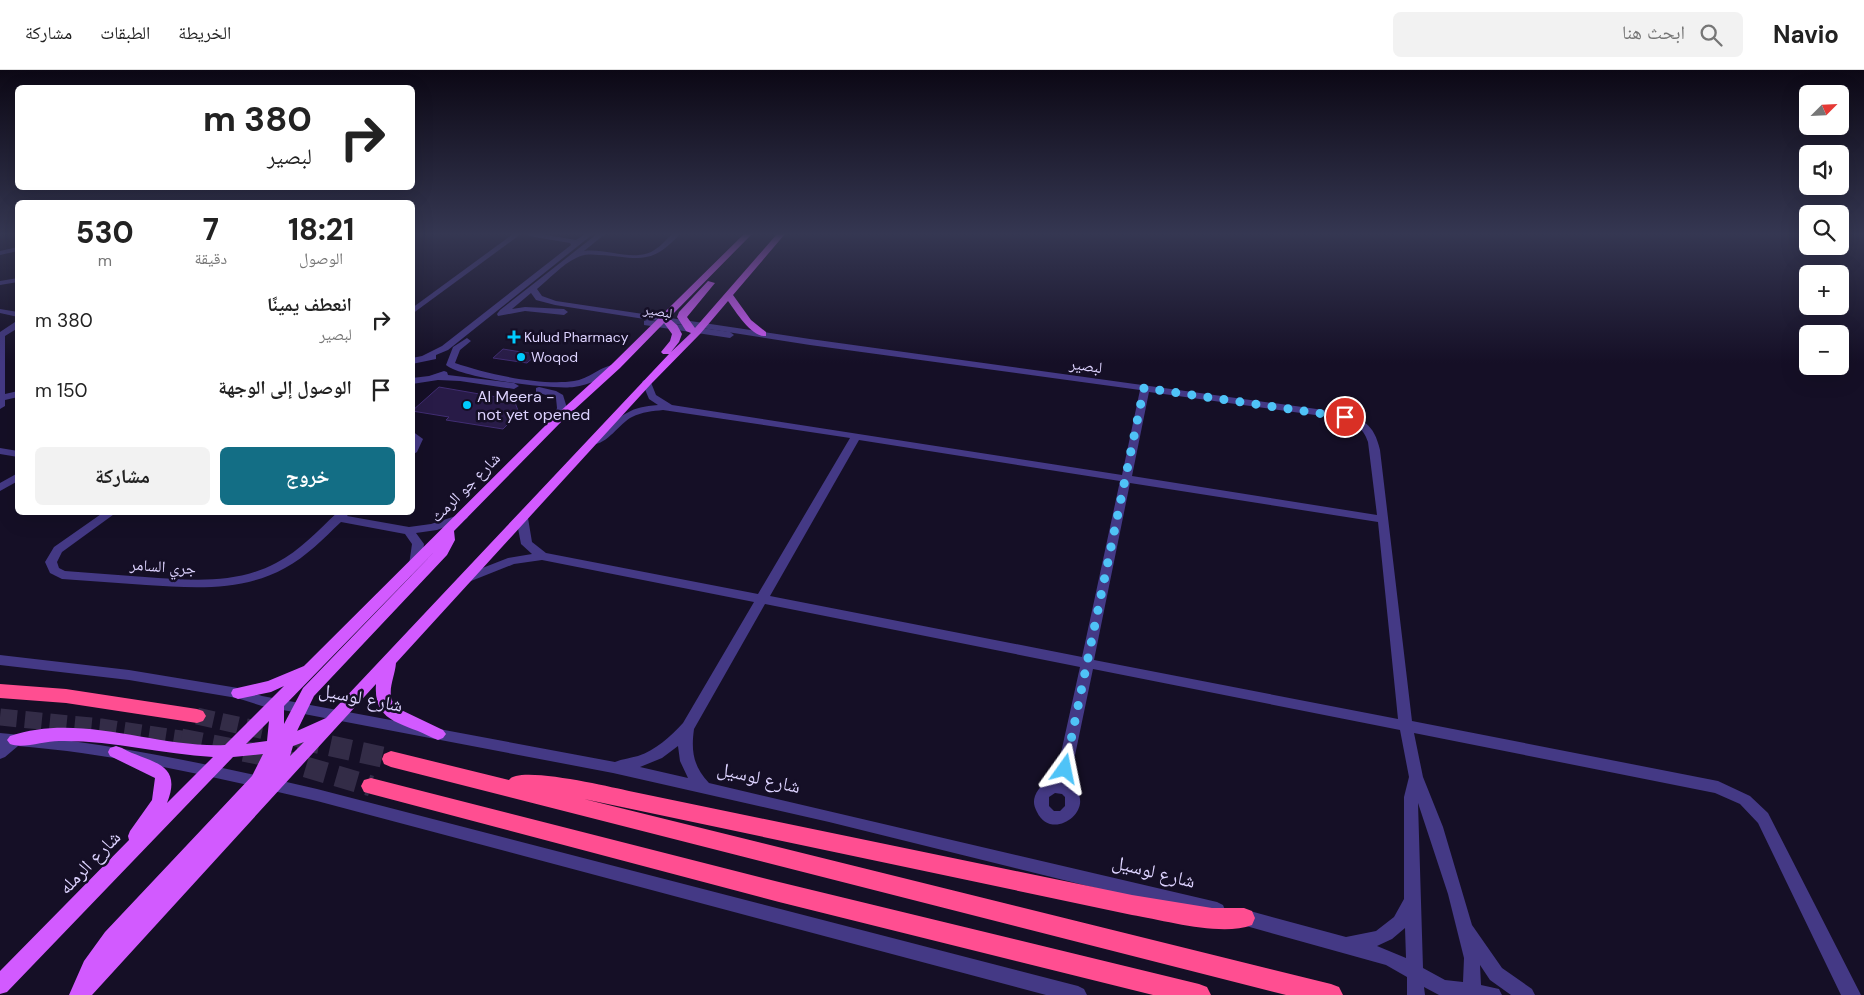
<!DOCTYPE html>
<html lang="ar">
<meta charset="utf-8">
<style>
:root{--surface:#fff;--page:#f2f2f2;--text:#222;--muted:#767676;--line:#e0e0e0;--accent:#136e85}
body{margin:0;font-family:"DM Sans","Noto Naskh Arabic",sans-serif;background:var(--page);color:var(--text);direction:rtl;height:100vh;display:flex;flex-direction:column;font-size:19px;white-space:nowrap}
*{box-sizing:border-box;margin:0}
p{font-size:16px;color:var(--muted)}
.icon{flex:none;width:28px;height:28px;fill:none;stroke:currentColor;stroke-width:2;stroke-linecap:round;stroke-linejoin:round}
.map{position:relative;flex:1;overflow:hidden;direction:ltr}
.sheet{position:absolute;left:15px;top:130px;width:400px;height:315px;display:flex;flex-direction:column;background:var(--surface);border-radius:8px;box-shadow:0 5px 20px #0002;direction:rtl}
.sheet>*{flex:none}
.hud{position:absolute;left:15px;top:15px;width:400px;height:105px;border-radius:8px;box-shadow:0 5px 20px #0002;direction:rtl;background:#fff;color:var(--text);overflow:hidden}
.needle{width:32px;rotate:66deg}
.buttons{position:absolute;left:1799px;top:15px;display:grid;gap:10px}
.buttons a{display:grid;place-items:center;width:50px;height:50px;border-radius:8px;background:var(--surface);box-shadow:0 5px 20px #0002;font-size:25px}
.pin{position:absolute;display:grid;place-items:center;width:42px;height:42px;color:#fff;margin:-21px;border:2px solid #fff;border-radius:50%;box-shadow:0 1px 5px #0007}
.me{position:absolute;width:55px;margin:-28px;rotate:12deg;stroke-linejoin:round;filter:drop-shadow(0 0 4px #0008)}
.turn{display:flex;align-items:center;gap:18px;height:105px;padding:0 20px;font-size:22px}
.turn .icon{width:65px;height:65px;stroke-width:2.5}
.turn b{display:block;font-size:35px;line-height:42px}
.eta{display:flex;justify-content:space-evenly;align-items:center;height:85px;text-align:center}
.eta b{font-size:30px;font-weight:800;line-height:35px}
.action{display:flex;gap:10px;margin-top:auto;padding:10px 20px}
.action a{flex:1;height:58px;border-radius:8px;background:var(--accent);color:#fff;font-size:20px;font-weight:800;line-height:58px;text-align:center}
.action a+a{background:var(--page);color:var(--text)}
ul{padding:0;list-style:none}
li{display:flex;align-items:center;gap:15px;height:70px;padding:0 20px}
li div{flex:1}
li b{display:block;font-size:19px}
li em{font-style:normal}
header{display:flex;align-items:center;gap:30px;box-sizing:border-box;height:70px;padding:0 25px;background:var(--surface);border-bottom:1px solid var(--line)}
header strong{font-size:24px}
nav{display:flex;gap:28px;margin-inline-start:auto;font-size:18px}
.search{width:350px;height:45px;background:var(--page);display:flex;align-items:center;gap:12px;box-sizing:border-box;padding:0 18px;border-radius:8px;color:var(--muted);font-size:19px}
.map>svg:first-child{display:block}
.building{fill:#281b47;stroke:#412d73}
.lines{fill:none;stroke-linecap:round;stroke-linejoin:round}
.highway-tunnel-far1{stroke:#332c47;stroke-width:17;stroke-dasharray:17 8;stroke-linecap:butt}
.highway-tunnel{stroke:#332c47;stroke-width:21;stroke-dasharray:21 11;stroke-linecap:butt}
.minor{fill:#443985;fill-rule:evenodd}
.major{fill:#d25aff;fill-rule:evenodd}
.highway{fill:#ff4e91;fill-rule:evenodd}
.route{stroke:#4fc3f7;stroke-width:9;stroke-dasharray:0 16.2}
.poi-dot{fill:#00cbfe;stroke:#150f26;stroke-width:2}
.labels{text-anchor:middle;stroke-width:5;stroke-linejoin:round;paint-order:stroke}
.far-street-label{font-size:14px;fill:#ddd3ff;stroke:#150f26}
.far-poi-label{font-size:14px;fill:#ddd3ff;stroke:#150f26;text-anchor:start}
.street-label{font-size:16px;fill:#ddd3ff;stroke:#150f26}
.poi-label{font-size:16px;fill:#ddd3ff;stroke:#150f26;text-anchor:start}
.near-street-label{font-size:19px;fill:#ddd3ff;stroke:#150f26}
</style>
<header>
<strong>Navio</strong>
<div class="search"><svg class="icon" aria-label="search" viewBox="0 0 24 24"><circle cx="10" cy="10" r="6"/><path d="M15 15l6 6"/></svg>ابحث هنا</div>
<nav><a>الخريطة</a><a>الطبقات</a><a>مشاركة</a></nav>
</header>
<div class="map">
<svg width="1864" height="925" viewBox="0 0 1864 925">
<rect width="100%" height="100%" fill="#150f26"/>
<g class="building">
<path d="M503,279L515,281L537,284L527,293L493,288Z"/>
<path d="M439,317L514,330L519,343L503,359L446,350L449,347L412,341Z"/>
</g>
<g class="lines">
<g class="highway-tunnel-far1">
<path d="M197,646L305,670"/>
<path d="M0,647L101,657L188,670"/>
</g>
<g class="highway-tunnel">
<path d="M181,669L268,686L371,716"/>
<path d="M299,669L391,689"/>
</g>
<g class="minor">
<path d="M513,164H521L412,244V238Z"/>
<path d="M526,164H541L576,170L585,164H593L448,280L436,285V289L412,294V288L422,286L442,276L571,175L570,173L529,166Z"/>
<path d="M597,164H605L584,181C605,178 631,191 651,182C659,178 666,170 672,164H680C650,197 638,187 599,185C592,184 582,184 576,188C563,194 548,210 537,219L542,226L556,231L810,269L1338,342C1363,348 1374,354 1380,380L1412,651L1718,711L1750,726L1768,743L1861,925H1841L1840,923L1758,753L1740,734L1715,723L1414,663L1423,707L1443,757L1472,855L1502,898L1532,919L1535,925H1511L1490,910L1480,895L1481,915L1499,919L1502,925H1439L1424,917L1425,925H1407V907L1386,895L1239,854L1233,851L1231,846L1233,841L1239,838L1346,867L1376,861L1394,847L1404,829V727L1409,707L1400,660L1093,599L1069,714C1102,735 1053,775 1037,742C1034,736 1033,732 1035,726C1039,716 1045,713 1055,710L1080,597L765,534L694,659C691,681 693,696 709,713L1217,832L1223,835L1225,840L1223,845L1217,848L829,752L613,703L262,636L237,628L129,610L0,595V585L129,600L238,618L262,626L615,692C622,689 631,688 638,686C656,680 670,667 683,653L754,532L542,490L514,494L466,513L460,509L462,506L508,488L532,484L521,474L516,448L522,445L528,448L532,472L546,483L758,524L850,368L663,340C653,341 642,342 632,347C618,354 606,378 588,374L587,372C591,368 598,365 603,361C624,344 630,337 658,335L649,329L642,312L644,310H650L656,325L672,335L1122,405L1140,320L810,275L555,235L536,230L531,223L512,239L525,237L564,239L568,242L564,245L525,241L498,246L497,244L500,240ZM1149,322L1337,348C1352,352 1363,356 1368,372L1377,445L1132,406ZM859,370L1120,411L1082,587L770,526ZM1130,413L1378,452L1398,649L1094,590ZM678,676L680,691L688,708L640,697L662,688ZM1055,723L1062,724L1065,727V736L1060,741H1054L1049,736V727ZM1418,733L1448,824L1464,888L1463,912L1445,910L1423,898ZM1405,858L1406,888L1377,876L1392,869Z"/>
<path d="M18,177V181L0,185V181Z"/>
<path d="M18,208V212L0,215V211Z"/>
<path d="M0,239L18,242V247L0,243Z"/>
<path d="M647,250L730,262L734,265L730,268L644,255V251Z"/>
<path d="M15,252H18V258L5,266V324L18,321V327L5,330V336L0,339V262Z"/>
<path d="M467,268L471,271L460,280L455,293C487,304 541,316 574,311C588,310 605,293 617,295L619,297C608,307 588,315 574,317C552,320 461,308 446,295L453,277Z"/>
<path d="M444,301L447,302L448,305L514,313L519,316L514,319L460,311L438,310L412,314V308L429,306Z"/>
<path d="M539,317L556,321L563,325L567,338L562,350L559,351L554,348L557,338L556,328L536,322V318Z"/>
<path d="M412,361L423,369L417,382L412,385Z"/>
<path d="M0,378L18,381V387L0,384Z"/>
<path d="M18,403V411L0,421V413Z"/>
<path d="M104,442H117L62,482L57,492L59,498L65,501C91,503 118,505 145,507C189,510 235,515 276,493C300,481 318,460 338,442H350L347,446L409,457L431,454L462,444L468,447L466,449L437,460L416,463L424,474L421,495L415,499L409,495L412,474L405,464L341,452C324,468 306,487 285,498C242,522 193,518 146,515C118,513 90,511 62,509L50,503L45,492L54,477Z"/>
<path d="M0,663C108,672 212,695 317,719L1078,916L1084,919L1087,925H1046L317,731C218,708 119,684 18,676L5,687L0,689Z"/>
</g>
<path class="major" d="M744,164H752L669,248L677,255L682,264L679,272L671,282L691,263L686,261L677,247L679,242L708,211L715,213L687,247L695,258L777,164H785L733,225L751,250L766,262V266C752,268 736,242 728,231L700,264L651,314L396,593C395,608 384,625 397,638L443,660L446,664L443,668L438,670L433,668C404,652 373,654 376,614L92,925H69L84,891L105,862L252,706L263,684L233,687L7,922L0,924V901L129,770L128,766L130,761L152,730L155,708L110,686L108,682L110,678L116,676L122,678C148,693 184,691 167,733L213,687C161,684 111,670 59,671C44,671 23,679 10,674L7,670L10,666C80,642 154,678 225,675L284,616L271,622L238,629L233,627L231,623L233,619L268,611L304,596L555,346L612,294ZM664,253L672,264L670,271L661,282L663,284H669L326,648L297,661L314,626L447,485L455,470L454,461L563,350L620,298ZM438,478L303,618L284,654V636ZM269,651L267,671L246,674ZM304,672L290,686L293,676Z"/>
<g class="highway">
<path d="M0,614L66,619L197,639L203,641L206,646L203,651L197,653L66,633L0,628Z"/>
<path d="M391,681L509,710C518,695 610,717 629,721L1132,825L1212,838H1244L1252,841L1255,848L1252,855C1221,867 1164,850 1132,845L584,729L1331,914L1339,917L1343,925H1286L391,697L384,694L382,689L384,684Z"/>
<path d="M371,708L779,812L1199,914L1207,917L1211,925H1153L779,832L371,724L364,722L361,716L364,710Z"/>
</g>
</g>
<linearGradient id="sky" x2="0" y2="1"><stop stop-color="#0c0815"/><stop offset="0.56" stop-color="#353752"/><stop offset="1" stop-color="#353752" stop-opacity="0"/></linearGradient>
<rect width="1864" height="293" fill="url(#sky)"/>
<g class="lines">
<path class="route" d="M1065,699L1144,318L1345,347"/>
</g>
<g class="poi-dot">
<path d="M511.5 259.5h5v5h5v5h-5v5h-5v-5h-5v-5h5z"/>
<circle cx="521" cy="287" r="5"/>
<circle cx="467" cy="335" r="5"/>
</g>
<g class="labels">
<g class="far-street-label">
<text transform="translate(658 241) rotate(9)" y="5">لبصير</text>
</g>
<g class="far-poi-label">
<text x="524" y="272">Kulud Pharmacy</text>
<text x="531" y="292">Woqod</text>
</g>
<g class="street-label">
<text transform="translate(1086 295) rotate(8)" y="6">لبصير</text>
<text transform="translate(465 417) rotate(-45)" y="6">شارع جو الرمث</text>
<text transform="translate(163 496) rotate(4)" y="6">جري السامر</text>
</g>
<g class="poi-label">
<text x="477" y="332">Al Meera -<tspan x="477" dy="18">not yet opened</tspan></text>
</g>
<g class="near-street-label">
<text transform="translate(361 627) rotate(11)" y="7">شارع لوسيل</text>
<text transform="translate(759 707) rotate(13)" y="7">شارع لوسيل</text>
<text transform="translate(89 792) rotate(-46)" y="7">شارع الرمله</text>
<text transform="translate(1154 801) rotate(14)" y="7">شارع لوسيل</text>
</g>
</g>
</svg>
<div class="buttons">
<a><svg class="needle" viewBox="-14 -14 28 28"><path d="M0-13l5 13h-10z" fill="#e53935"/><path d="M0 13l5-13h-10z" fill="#767676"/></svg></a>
<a><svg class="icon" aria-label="sound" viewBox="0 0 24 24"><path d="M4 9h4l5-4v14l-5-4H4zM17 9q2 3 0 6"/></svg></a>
<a><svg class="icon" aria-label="search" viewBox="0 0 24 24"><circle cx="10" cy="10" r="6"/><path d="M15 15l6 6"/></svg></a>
<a>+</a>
<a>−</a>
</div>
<div class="pin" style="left:1345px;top:347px;background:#d93025"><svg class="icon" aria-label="arrive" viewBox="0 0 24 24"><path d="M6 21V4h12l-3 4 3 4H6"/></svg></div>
<svg class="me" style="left:1065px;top:699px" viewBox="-20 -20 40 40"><path d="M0-17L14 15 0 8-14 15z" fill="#4fc3f7" stroke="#fff" stroke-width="4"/></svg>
<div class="hud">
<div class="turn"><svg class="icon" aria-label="right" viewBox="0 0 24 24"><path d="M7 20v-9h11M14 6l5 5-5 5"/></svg><div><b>380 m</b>لبصير</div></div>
</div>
<section class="sheet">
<div class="eta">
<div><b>18:21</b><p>الوصول</p></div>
<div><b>7</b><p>دقيقة</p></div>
<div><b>530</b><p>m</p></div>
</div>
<ul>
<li><svg class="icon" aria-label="right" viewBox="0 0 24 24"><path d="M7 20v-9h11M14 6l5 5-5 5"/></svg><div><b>انعطف يمينًا</b><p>لبصير</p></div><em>380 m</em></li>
<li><svg class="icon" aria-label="arrive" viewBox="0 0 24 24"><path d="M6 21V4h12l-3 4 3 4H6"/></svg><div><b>الوصول إلى الوجهة</b></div><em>150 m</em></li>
</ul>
<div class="action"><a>خروج</a><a>مشاركة</a></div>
</section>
</div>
